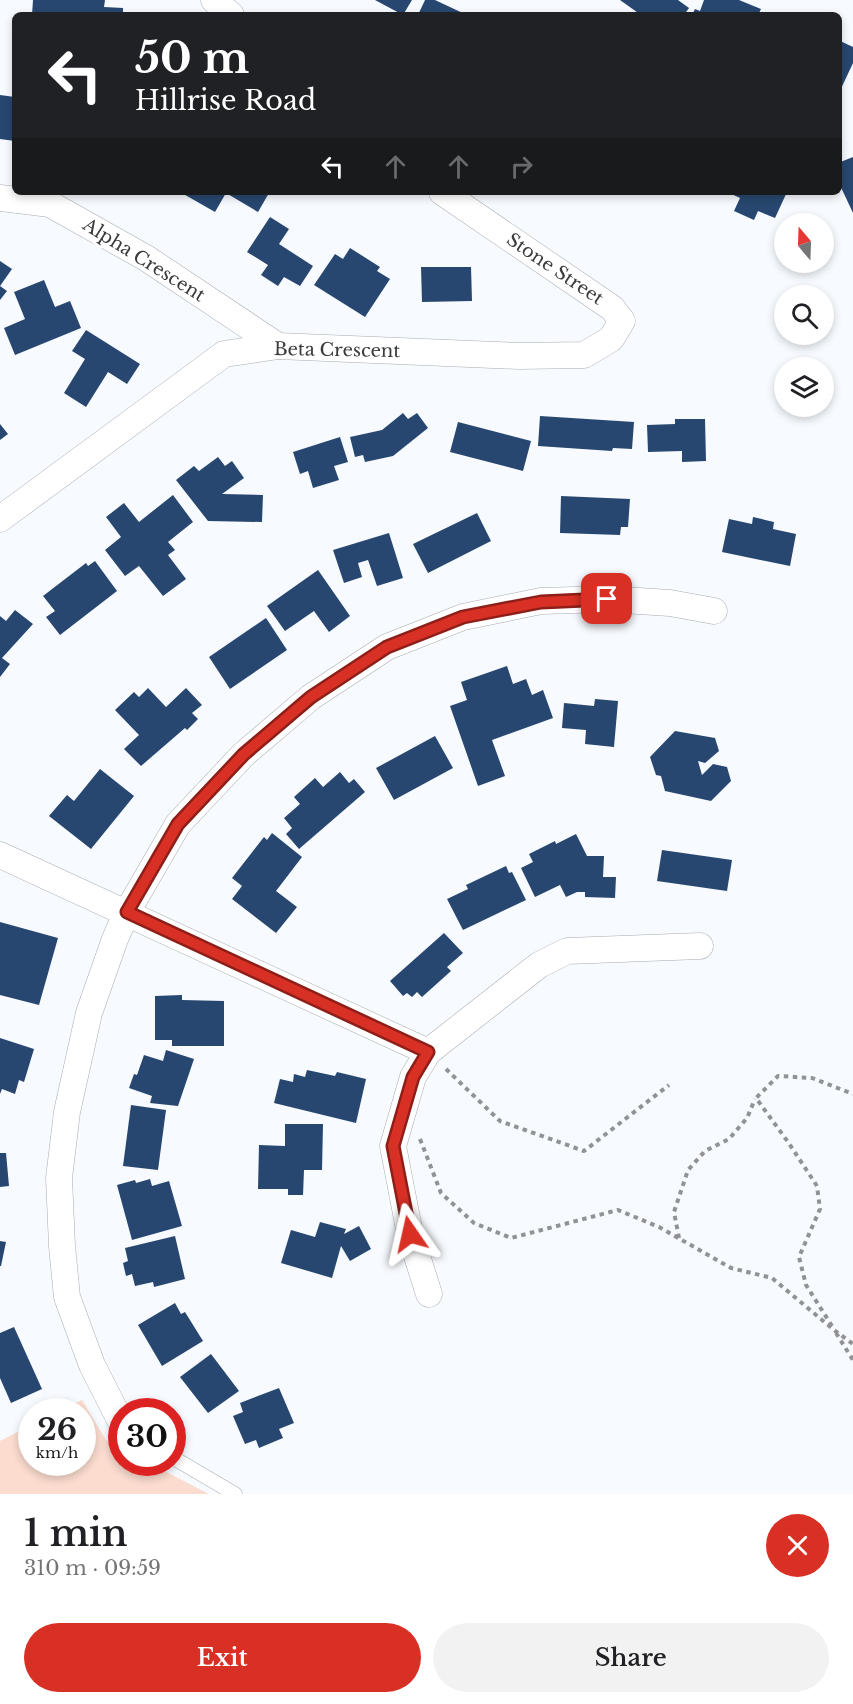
<!DOCTYPE html>
<meta charset="utf-8">
<style>
:root{--surface:#fff;--page:#f2f2f2;--text:#202124;--muted:#757577;--accent:#d93025}
body{margin:0;font-family:"Libre Baskerville",serif;background:var(--page);color:var(--text);height:100vh;display:flex;flex-direction:column;font-size:22px;white-space:nowrap}
*{box-sizing:border-box;margin:0}
p{font-size:20px;color:var(--muted)}
.icon{flex:none;width:33px;height:33px;fill:none;stroke:currentColor;stroke-width:2;stroke-linecap:round;stroke-linejoin:round}
.map{position:relative;height:1494px;overflow:hidden}
.details{display:flex;flex-direction:column;background:var(--surface);flex:1}
.details>*{flex:none}
.hud{position:absolute;left:12px;top:12px;width:830px;height:183px;border-radius:9px;box-shadow:0 3px 9px #0003;background:#202124;color:#fff;overflow:hidden}
.needle{width:39px;rotate:341deg}
.tools{position:absolute;left:774px;top:213px;display:grid;gap:12px}
.tools a{display:grid;place-items:center;width:60px;height:60px;border-radius:50%;background:var(--surface);box-shadow:0 3px 9px #0003;font-size:30px}
.speed{position:absolute;left:18px;top:1398px;display:flex;gap:12px;font-size:30px;font-weight:700;text-align:center}
.speed>*{display:grid;place-content:center;width:78px;height:78px;border-radius:50%;background:var(--surface);box-shadow:0 3px 9px #0003;line-height:1}
.speed small{font-size:15px;font-weight:400}
.speed .limit{border:9px solid #d22;background:#fff;color:#111}
.pin{position:absolute;display:grid;place-items:center;width:51px;height:51px;color:#fff;margin:-26px;border-radius:12px;box-shadow:0 3px 9px #0006}
.me{position:absolute;width:66px;margin:-33px;rotate:349deg;stroke-linejoin:round;filter:drop-shadow(0 0 4px #0008)}
.turn{display:flex;align-items:center;gap:21px;height:126px;padding:0 24px;font-size:27px}
.turn .icon{width:78px;height:78px;stroke-width:2.5}
.turn b{display:block;font-size:42px;line-height:51px}
.lanes{display:flex;align-items:center;height:57px;padding:0 24px;background:#0003;justify-content:center;gap:30px;direction:ltr}
.lanes .off{opacity:.35}
.round{display:grid;place-items:center;flex:none;width:63px;height:63px;border-radius:32px;background:var(--page)}
.summary{display:flex;align-items:center;justify-content:space-between;height:102px;padding:0 24px}
h1{font-size:36px;font-weight:600;line-height:45px}
.cta{display:flex;gap:12px;margin-top:auto;padding:12px 24px}
.cta a{flex:1;height:69px;border-radius:36px;background:var(--accent);color:#fff;font-size:24px;font-weight:600;line-height:69px;text-align:center}
.cta a+a{background:var(--page);color:var(--text)}
.map>svg:first-child{display:block}
.green{fill:#fbdccf}
.building{fill:#284770}
.lines{fill:none;stroke-linecap:round;stroke-linejoin:round}
.service-casing{stroke:#a8acb1;stroke-width:15}
.minor-casing{stroke:#a8acb1;stroke-width:27}
.path{stroke:#909295;stroke-width:4;stroke-dasharray:4.5 4.5;stroke-linecap:butt}
.service{stroke:#fff;stroke-width:14}
.minor{stroke:#fff;stroke-width:26}
.route-casing{stroke:#8d1f18;stroke-width:15}
.route{stroke:#d93025;stroke-width:10}
.labels{text-anchor:middle;stroke-width:6;stroke-linejoin:round;paint-order:stroke}
.street-label{font-size:18px;fill:#3a3b3d;stroke:#fff}
</style>
<div class="map">
<svg width="853" height="1494" viewBox="0 0 853 1494">
<rect width="100%" height="100%" fill="#f7fafe"/>
<path class="green" d="M82,1400L106,1440L121,1448L122,1462L149,1463L209,1494H0V1441L31,1425L32,1462H82V1412L59,1411Z"/>
<g class="building">
<path d="M33,0H105L104,7L123,8V15H32Z"/>
<path d="M375,0H412L403,15Z"/>
<path d="M425,0H435L467,15H418Z"/>
<path d="M620,0H678L689,8L684,15H641Z"/>
<path d="M704,0H739L761,9L758,15H692L695,9L700,11Z"/>
<path d="M838,40L853,47V63L838,95Z"/>
<path d="M0,95L15,97V141L0,139Z"/>
<path d="M853,157V213L838,181V163Z"/>
<path d="M180,192H268L269,193L258,212L226,193L215,212Z"/>
<path d="M727,192H787L775,218L758,211L754,220L734,211L740,198Z"/>
<path d="M270,217L289,229L279,244L313,266L300,286L284,277L278,286L261,275L268,265L247,252Z"/>
<path d="M350,248L380,267L377,271L390,279L365,317L314,285L335,254L343,259Z"/>
<path d="M0,261L12,269L0,286L7,291L0,300Z"/>
<path d="M421,267H471L472,301L422,302Z"/>
<path d="M44,280L55,307L70,301L81,328L15,355L4,328L25,319L14,292Z"/>
<path d="M86,330L140,364L127,384L108,372L86,407L64,393L85,359L72,351Z"/>
<path d="M403,413L408,419L417,413L428,428L393,456L365,462L363,455L355,457L350,437L382,430Z"/>
<path d="M540,416L634,422L632,449L613,448L612,451L538,446Z"/>
<path d="M675,419H705L706,461L682,462V451L648,452L647,425L675,424Z"/>
<path d="M458,422L531,441L523,471L450,452Z"/>
<path d="M0,424L8,434L0,440Z"/>
<path d="M340,437L348,462L334,466L339,480L313,488L308,471L300,474L293,452Z"/>
<path d="M218,457L225,466L232,461L244,478L222,494L263,495L262,522L208,521L176,480L194,466L199,471Z"/>
<path d="M173,495L193,522L168,542L175,550L168,555L186,579L163,596L139,566L125,576L105,550L121,537L106,517L124,503L139,522Z"/>
<path d="M561,496L630,499L628,527H621L620,535L560,533Z"/>
<path d="M477,513L491,541L428,573L413,544Z"/>
<path d="M753,517L774,522L773,529L796,534L790,566L722,552L729,519L752,524Z"/>
<path d="M389,533L403,578L377,586L368,560L358,563L362,577L344,583L333,550Z"/>
<path d="M95,561L117,591L60,635L46,617L55,611L43,596L86,563L88,566Z"/>
<path d="M318,570L350,616L329,632L314,611L285,631L267,606Z"/>
<path d="M15,610L33,624L2,658L10,664L0,677V616L6,621Z"/>
<path d="M266,618L287,650L230,689L209,657Z"/>
<path d="M507,666L513,684L526,679L532,695L543,690L553,718L492,740L505,776L478,786L450,706L467,700L461,682Z"/>
<path d="M148,688L166,707L186,688L202,705L192,713L198,719L187,730L185,728L141,766L124,749L139,735L115,710L134,692L139,697Z"/>
<path d="M595,699L618,701L614,747L585,744L586,730L562,728L564,703L594,706Z"/>
<path d="M675,731L715,738L719,751L705,763L698,761L702,775L713,764L727,767L731,781L711,801L665,791L661,776L656,775L650,757Z"/>
<path d="M435,736L453,768L394,800L376,768Z"/>
<path d="M100,769L134,796L91,849L49,816L67,795L74,801Z"/>
<path d="M340,772L349,783L354,779L365,792L299,849L286,834L292,828L284,818L300,804L294,797L315,778L323,787Z"/>
<path d="M272,833L302,857L276,891L297,907L276,933L232,899L242,886L232,878L264,837L267,840Z"/>
<path d="M576,834L587,856H604L603,877H616L615,898L585,897V892H577L566,897L560,885L535,897L521,868L533,862L529,854L555,841L556,844Z"/>
<path d="M662,850L732,860L727,891L657,881Z"/>
<path d="M506,866L509,873L512,872L526,900L463,930L447,899L468,889L466,885Z"/>
<path d="M0,922L58,938L39,1005L0,995Z"/>
<path d="M444,933L463,953L447,967L451,971L422,997L417,992L412,997L407,993L403,996L390,981Z"/>
<path d="M182,995V1000L224,1001V1046H172V1040H155V996Z"/>
<path d="M0,1038L34,1049L24,1082L19,1080L15,1094L2,1089L0,1094Z"/>
<path d="M166,1050L194,1059L178,1106L150,1103L152,1096L129,1088L134,1074L137,1075L144,1055L163,1061Z"/>
<path d="M307,1070L335,1076L337,1072L366,1079L356,1123L274,1103L280,1079L293,1082L294,1074L305,1077Z"/>
<path d="M131,1105L166,1110L158,1170L123,1166Z"/>
<path d="M285,1124H323L322,1170H304L303,1195H288V1189H258L259,1145L285,1146Z"/>
<path d="M0,1153H6L9,1186L0,1187Z"/>
<path d="M150,1179L152,1186L169,1181L182,1226L132,1240L117,1185L135,1180L136,1183Z"/>
<path d="M320,1222L346,1229L344,1234L359,1226L371,1249L350,1261L341,1246L332,1278L281,1263L291,1230L315,1237Z"/>
<path d="M175,1236L185,1279L154,1287L153,1282L135,1286L132,1274L126,1276L123,1263L128,1261L125,1248Z"/>
<path d="M0,1241L6,1242L1,1266H0Z"/>
<path d="M175,1303L181,1314L185,1312L203,1341L162,1366L138,1325Z"/>
<path d="M14,1327L42,1389L11,1403L0,1378V1333Z"/>
<path d="M211,1354L239,1391L208,1413L180,1377Z"/>
<path d="M279,1388L294,1423L279,1429L283,1438L259,1448L256,1440L245,1444L233,1416L243,1412L240,1403Z"/>
</g>
<g class="lines">
<defs>
<path id="service" d="M172,1457L235,1494"/>
<g id="minor">
<path d="M214,0L231,15"/>
<path d="M0,198L50,204L146,258L278,346"/>
<path d="M0,519L224,354L278,346L519,356L584,355L611,339L622,321L612,308L442,192"/>
<path d="M0,855L428,1052"/>
<path d="M429,1294L410,1234L393,1146L413,1077L428,1052L539,965L567,951L700,946"/>
<path d="M122,1424L92,1365L67,1297L62,1246L59,1178L67,1112L89,1013L115,939L127,912L178,824L244,754L311,697L387,647L463,617L541,601L607,599L670,603L714,611"/>
</g>
</defs>
<use href="#service" class="service-casing"/>
<use href="#minor" class="minor-casing"/>
<g class="path">
<path d="M446,1069L500,1121L584,1151L669,1085"/>
<path d="M420,1139L441,1193L474,1223L511,1238L618,1210L659,1227L731,1268L772,1278L834,1330L853,1344"/>
<path d="M679,1238L674,1212L688,1170L705,1151L729,1139L747,1118L755,1099"/>
<path d="M832,1326L806,1285L799,1257L820,1209L817,1186L788,1142L756,1098L778,1076L812,1078L853,1094"/>
<path d="M836,1333L853,1360"/>
</g>
<use href="#service" class="service"/>
<use href="#minor" class="minor"/>
</g>
<g class="lines">
<defs>
<path id="route" d="M410,1234L393,1146L413,1077L428,1052L127,912L178,824L244,754L311,697L387,647L463,617L541,602L607,599"/>
</defs>
<use href="#route" class="route-casing"/>
<use href="#route" class="route"/>
</g>
<g class="labels">
<g class="street-label">
<text transform="translate(144 260) rotate(32)" y="6">Alpha Crescent</text>
<text transform="translate(555 269) rotate(34)" y="6">Stone Street</text>
<text transform="translate(337 350) rotate(1)" y="6">Beta Crescent</text>
</g>
</g>
</svg>
<div class="tools">
<a><svg class="needle" viewBox="-14 -14 28 28"><path d="M0-13l5 13h-10z" fill="#e53935"/><path d="M0 13l5-13h-10z" fill="#757577"/></svg></a>
<a><svg class="icon" aria-label="search" viewBox="0 0 24 24"><circle cx="10" cy="10" r="6"/><path d="M15 15l6 6"/></svg></a>
<a><svg class="icon" aria-label="layers" viewBox="0 0 24 24"><path d="M12 4l9 5-9 5-9-5zM3 14l9 5 9-5"/></svg></a>
</div>
<div class="speed"><div>26<small>km/h</small></div><div class="limit">30</div></div>
<div class="pin" style="left:607px;top:599px;background:#d93025"><svg class="icon" aria-label="arrive" viewBox="0 0 24 24"><path d="M6 21V4h12l-3 4 3 4H6"/></svg></div>
<svg class="me" style="left:410px;top:1234px" viewBox="-20 -20 40 40"><path d="M0-17L14 15 0 8-14 15z" fill="#d93025" stroke="#fff" stroke-width="4"/></svg>
<div class="hud">
<div class="turn"><svg class="icon" aria-label="left" viewBox="0 0 24 24"><path d="M17 20v-9H6M10 6l-5 5 5 5"/></svg><div><b>50 m</b>Hillrise Road</div></div>
<div class="lanes"><svg class="icon" aria-label="left" viewBox="0 0 24 24"><path d="M17 20v-9H6M10 6l-5 5 5 5"/></svg><svg class="icon off" aria-label="ahead" viewBox="0 0 24 24"><path d="M12 20V5M6 11l6-6 6 6"/></svg><svg class="icon off" aria-label="ahead" viewBox="0 0 24 24"><path d="M12 20V5M6 11l6-6 6 6"/></svg><svg class="icon off" aria-label="right" viewBox="0 0 24 24"><path d="M7 20v-9h11M14 6l5 5-5 5"/></svg></div>
</div>
</div>
<section class="details">
<div class="summary"><div><h1>1 min</h1><p>310 m · 09:59</p></div><a class="round" style="background:#d93025;color:#fff"><svg class="icon" aria-label="close" viewBox="0 0 24 24"><path d="M6 6l12 12M18 6L6 18"/></svg></a></div>
<div class="cta"><a>Exit</a><a>Share</a></div>
</section>
